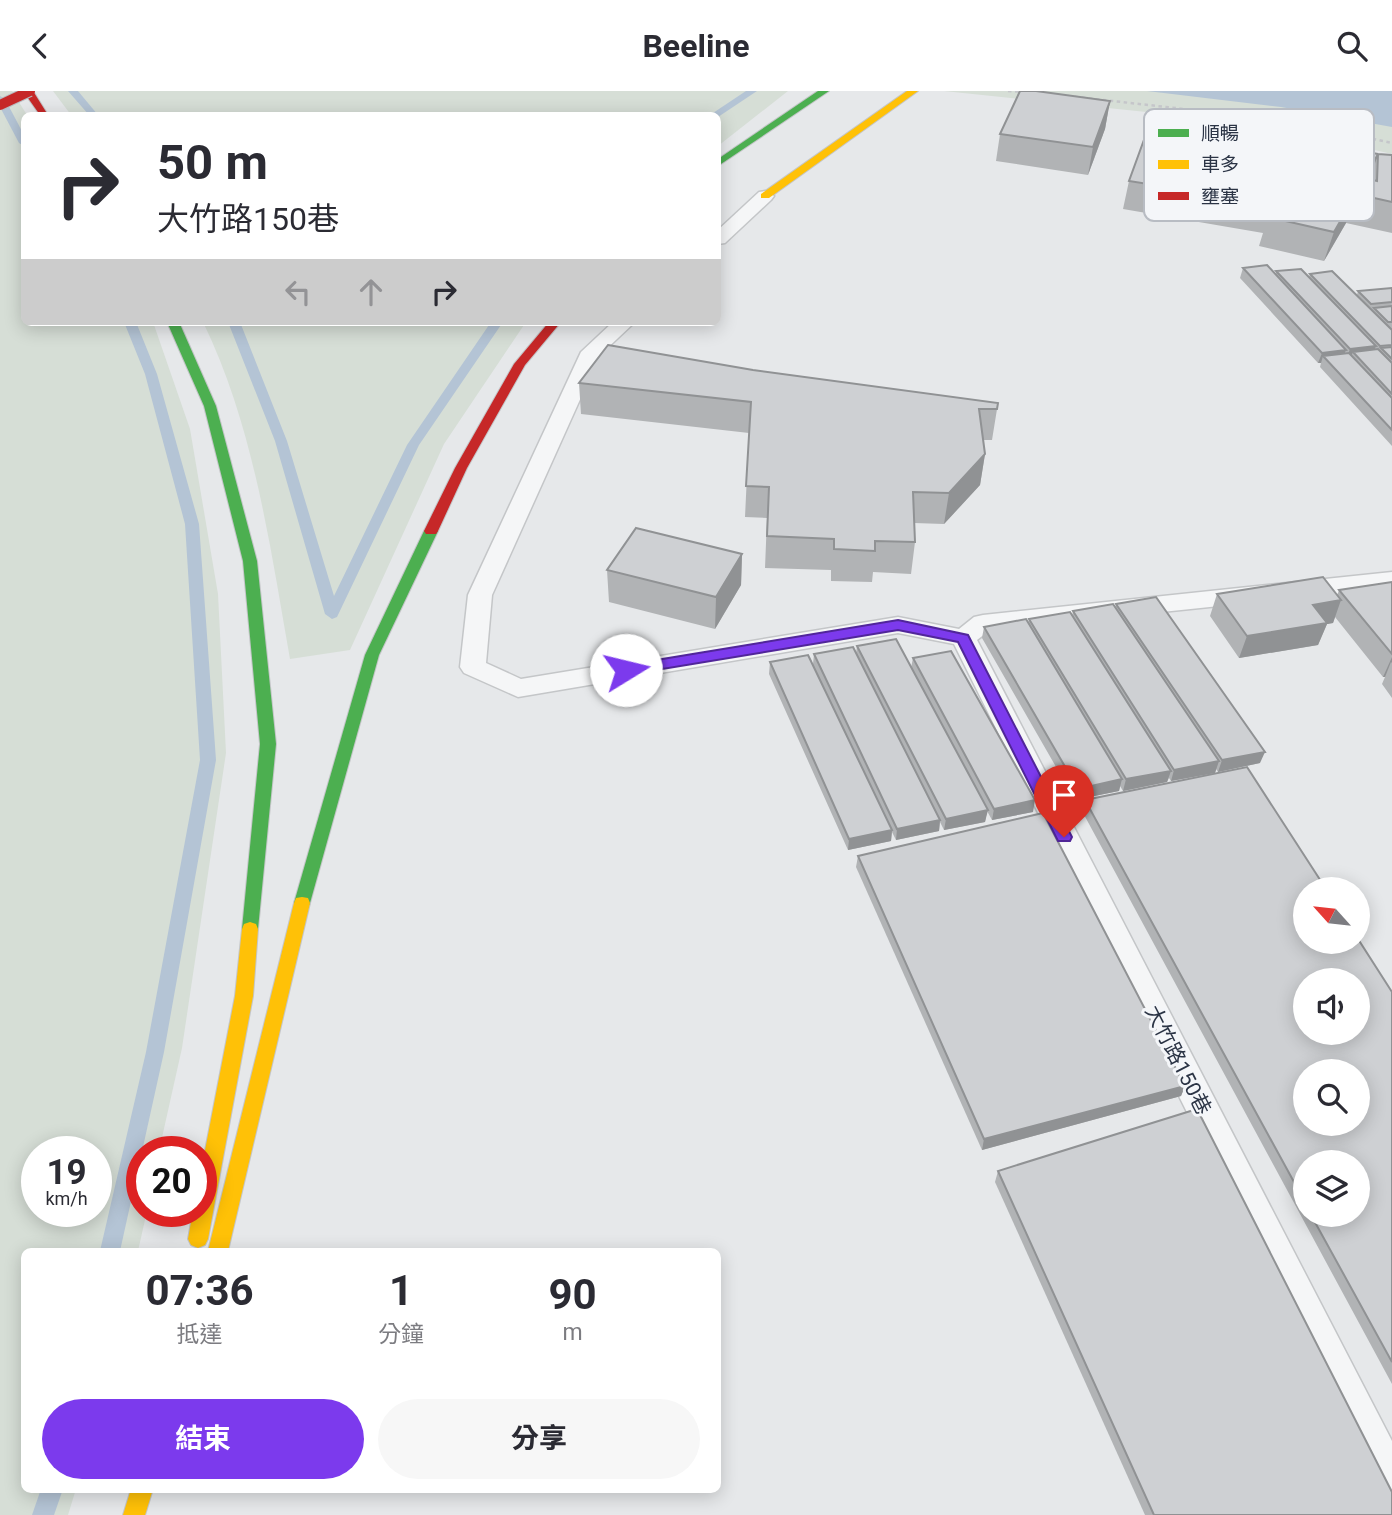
<!DOCTYPE html>
<html lang="zh-TW">
<meta charset="utf-8">
<style>
:root{--surface:#fff;--page:#f7f7f7;--text:#2b2b33;--muted:#7c7c81;--accent:#7c3aed}
body{margin:0;font-family:Roboto,"Noto Sans TC",sans-serif;background:var(--page);color:var(--text);height:100vh;display:flex;flex-direction:column;font-size:26px;white-space:nowrap}
*{box-sizing:border-box;margin:0}
p{font-size:23px;color:var(--muted)}
.icon{flex:none;width:38px;height:38px;fill:none;stroke:currentColor;stroke-width:2;stroke-linecap:round;stroke-linejoin:round}
.map{position:relative;flex:1;overflow:hidden}
.details{position:absolute;left:21px;top:1157px;width:700px;height:245px;display:flex;flex-direction:column;background:var(--surface);border-radius:10px;box-shadow:0 4px 18px #0003}
.details>*{flex:none}
.guide{position:absolute;left:21px;top:21px;width:700px;height:214px;border-radius:10px;box-shadow:0 4px 18px #0003;background:#fff;color:var(--text);overflow:hidden}
.needle{width:46px;rotate:297deg}
.buttons{position:absolute;left:1293px;top:786px;display:grid;gap:14px}
.buttons a{display:grid;place-items:center;width:77px;height:77px;border-radius:50%;background:var(--surface);box-shadow:0 4px 18px #0003;font-size:35px}
.speed{position:absolute;left:21px;top:1045px;display:flex;gap:14px;font-size:35px;font-weight:700;text-align:center}
.speed>*{display:grid;place-content:center;width:91px;height:91px;border-radius:50%;background:var(--surface);box-shadow:0 4px 18px #0003;line-height:1}
.speed small{font-size:18px;font-weight:400}
.speed .limit{border:10px solid #d22;background:#fff;color:#111}
.pin{position:absolute;display:grid;place-items:center;width:60px;height:60px;color:#fff;margin:-72px -30px;border-radius:50% 50% 50% 0;rotate:-45deg;box-shadow:0 0 7px #0007}
.pin .icon{rotate:45deg}
.me{position:absolute;width:77px;margin:-38px;rotate:81deg;stroke-linejoin:round;filter:drop-shadow(0 0 5px #0008)}
.turn{display:flex;align-items:center;gap:24px;height:147px;padding:0 21px;font-size:32px}
.turn .icon{width:91px;height:91px;stroke-width:2.5}
.turn b{display:block;font-size:49px;line-height:60px}
.lanes{display:flex;align-items:center;height:66px;padding:0 21px;background:#0003;justify-content:center;gap:35px;direction:ltr}
.lanes .off{opacity:.35}
.eta{display:flex;justify-content:space-evenly;align-items:center;height:119px;text-align:center}
.eta b{font-size:42px;font-weight:700;line-height:49px}
.action{display:flex;gap:14px;margin-top:auto;padding:14px 21px}
.action a{flex:1;height:80px;border-radius:42px;background:var(--accent);color:#fff;font-size:28px;font-weight:700;line-height:80px;text-align:center}
.action a+a{background:var(--page);color:var(--text)}
header{display:flex;justify-content:space-between;align-items:center;height:91px;padding:0 21px;background:var(--surface);font-size:32px;font-weight:700}
.map>svg:first-child{display:block}
.green{fill:#d6ded6;fill-rule:evenodd}
.water{fill:#b4c4d5}
.lines{fill:none;stroke-linecap:round;stroke-linejoin:round}
.stream{fill:#b4c4d5;fill-rule:evenodd}
.lane-casing{stroke:#c4c6c8;stroke-width:3}
.fast-casing{stroke:#c4c6c8;stroke-width:2}
.slow-casing{stroke:#c4c6c8;stroke-width:2}
.jam-casing{stroke:#c4c6c8;stroke-width:2}
.path{stroke:#c5c6ca;stroke-width:2.5;stroke-dasharray:3.5 3.5;stroke-linecap:butt}
.lane{fill:#f5f6f7;fill-rule:evenodd}
.fast{fill:#4caf50;fill-rule:evenodd}
.slow{fill:#ffc107;fill-rule:evenodd}
.jam{fill:#c62828;fill-rule:evenodd}
.jam-bridge-casing{stroke:#b8bbbf;stroke-width:12;stroke-linecap:butt}
.jam-bridge{stroke:#c62828;stroke-width:10}
.wall{fill:#b1b3b5;fill-rule:evenodd}
.shaded-wall{fill:#909294}
.building{fill:#ced0d3;stroke:#909294;stroke-width:2;fill-rule:evenodd}
.route{fill:#7c3aed;stroke:#51269a;stroke-width:2}
.labels{text-anchor:middle;stroke-width:6;stroke-linejoin:round;paint-order:stroke}
.street-label{font-size:21px;fill:#2b3445;stroke:#f4f6f9}
.key{fill:#f4f6f9;stroke:#b8bcc3;stroke-width:2}
.key-label{font-size:19px;fill:#2b3445}
</style>
<header><svg class="icon" aria-label="back" viewBox="0 0 24 24"><path d="M15 5l-7 7 7 7"/></svg>Beeline<svg class="icon" aria-label="search" viewBox="0 0 24 24"><circle cx="10" cy="10" r="6"/><path d="M15 15l6 6"/></svg></header>
<div class="map">
<svg width="1392" height="1424" viewBox="0 0 1392 1424">
<rect width="100%" height="100%" fill="#e6e8ea"/>
<g class="green">
<path d="M0,0H12L27,24H24V231H153L190,338L218,503L226,662L182,957L159,1060H142V1120H147L138,1160H24V1398H76L68,1424H0ZM37,1060H96V1120H37Z"/>
<path d="M53,0H788L718,55V24H71Z"/>
<path d="M944,0H1392V63L1292,40L1214,28Z"/>
<path d="M203,231H526L444,353L350,559L290,568C270,455 254,336 203,231Z"/>
</g>
<path class="water" d="M1147,0H1392V36L1281,16Z"/>
<g class="lines">
<g class="stream">
<path d="M68,0H78L98,24H89Z"/>
<path d="M746,0H757L718,26L710,24Z"/>
<path d="M0,5L5,8L24,44V55L19,52L0,16Z"/>
<path d="M124,231H136L157,283L199,433L216,669L164,961L120,1160H100L146,961L200,669L185,433L145,283Z"/>
<path d="M228,231H240L287,350L334,505L407,354L491,231H503L419,354L337,526L332,528L325,523L275,350Z"/>
<path d="M41,1398H63L54,1424H32Z"/>
</g>
<defs>
<g id="lane">
<path d="M765,100L774,105L771,109L725,152L718,153V139L759,101Z"/>
<path d="M613,231H635L600,264L492,504L486,572L521,588L898,526L959,538L974,526L983,524L1392,481V497L990,539L977,549L1392,1350V1411L1378,1405L954,553L898,542L518,606L464,582L460,576L468,504L581,261Z"/>
</g>
<g id="fast">
<path d="M818,0H829L718,75V68Z"/>
<path d="M167,231H179L216,315L257,470L276,653L258,838L256,843H244L242,838L260,653L243,470L204,315Z"/>
<path d="M431,436L438,440L379,564L310,812L308,817H296L294,812L365,564L424,440Z"/>
</g>
<g id="slow">
<path d="M907,0H918L769,107H761V103Z"/>
<path d="M302,806L308,807L310,812L228,1160H208L294,812L296,807Z"/>
<path d="M250,831L256,833L258,838L253,905L208,1148L205,1154L198,1157L191,1154L188,1148L193,1120H201V1080L235,905L242,838L244,833Z"/>
<path d="M131,1398H153L145,1424H123Z"/>
</g>
<g id="jam">
<path d="M23,0H33L48,24H40Z"/>
<path d="M549,231H561L525,274L467,377L438,440L436,443H426L424,440L455,377L514,273Z"/>
</g>
</defs>
<use href="#lane" class="lane-casing"/>
<use href="#fast" class="fast-casing"/>
<use href="#slow" class="slow-casing"/>
<use href="#jam" class="jam-casing"/>
<g class="path">
<path d="M1008,0L1025,1"/>
<path d="M1068,5L1291,30L1392,52"/>
</g>
<use href="#lane" class="lane"/>
<use href="#fast" class="fast"/>
<use href="#slow" class="slow"/>
<use href="#jam" class="jam"/>
<defs>
<path id="jam-bridge" d="M0,14L30,0"/>
</defs>
<use href="#jam-bridge" class="jam-bridge-casing"/>
<use href="#jam-bridge" class="jam-bridge"/>
</g>
<g class="wall">
<path d="M1110,10L1105,38L1088,84L996,70L1000,43Z"/>
<path d="M1378,63L1392,64V142L1346,132L1324,170L1259,155L1263,142L1123,118L1129,90L1273,106L1310,113Z"/>
<path d="M1243,177L1276,183V180L1309,186L1310,183L1357,204L1358,200L1392,197V355L1320,276L1321,272H1318L1240,187Z"/>
<path d="M753,279L998,312L992,349H983L985,363L980,394L944,433L914,432L915,451L911,483L873,481L872,491L831,490V479L765,477L767,427L745,426L749,342L581,323L579,292Z"/>
<path d="M742,463L741,494L715,538L609,511L607,479Z"/>
<path d="M1392,491V607L1382,593L1385,586H1383L1335,526L1333,532L1327,533L1318,554L1239,567L1210,525L1217,503L1337,505L1339,499Z"/>
<path d="M1116,513L1260,672L1218,681L1216,678L1215,682L1171,690L1169,687L1167,691L1123,700L1120,695L1119,700L1075,709L982,547L984,536L1028,532L1029,528L1072,525L1073,520L1115,517Z"/>
<path d="M857,555L911,577L913,567L1033,721L992,729L987,720L985,731L944,739L940,731L939,740L896,749L892,741L891,750L848,759L769,583L770,571L813,573L814,563H856Z"/>
<path d="M1085,709L1392,901V1293L1082,720ZM1306,1071L1358,1124H1306Z"/>
<path d="M858,765L1185,995L1181,1005L982,1059L856,776Z"/>
<path d="M998,1080L1392,1424H1145L995,1091Z"/>
</g>
<g class="shaded-wall">
<path d="M1110,10L1105,38L1088,84L1093,56Z"/>
<path d="M1378,63L1369,91L1365,87Z"/>
<path d="M1356,103L1346,132L1324,170L1334,141Z"/>
<path d="M1376,255L1372,265L1353,261L1350,268L1346,269L1350,258Z"/>
<path d="M1346,259L1342,269L1323,265L1321,272H1318L1322,262Z"/>
<path d="M985,363L980,394L944,433L949,402Z"/>
<path d="M742,463L741,494L715,538L716,506Z"/>
<path d="M1341,509L1333,532L1327,533L1318,554L1239,567L1247,545L1313,514Z"/>
<path d="M1392,566V572L1391,571L1385,586H1383Z"/>
<path d="M1265,661L1260,672L1218,681L1222,669Z"/>
<path d="M1219,670L1215,682L1171,690L1174,679Z"/>
<path d="M1171,680L1167,691L1123,700L1126,688Z"/>
<path d="M1122,688L1119,700L1075,709L1078,698Z"/>
<path d="M1035,709L1033,721L992,729L994,718Z"/>
<path d="M988,719L985,731L944,739L946,728Z"/>
<path d="M940,729L939,740L896,749L897,738Z"/>
<path d="M892,739L891,750L848,759L849,748Z"/>
<path d="M1185,995L1181,1005L982,1059L984,1048Z"/>
</g>
<g class="building">
<path d="M1020,0H1036L1110,10L1093,56L1000,43Z"/>
<path d="M1153,24L1285,43L1273,106L1310,113L1341,56L1378,63L1392,64V111L1356,103L1334,141L1268,126L1273,113L1129,90ZM1378,63L1377,90L1365,87Z"/>
<path d="M1267,174L1346,259L1322,262L1243,177Z"/>
<path d="M1301,178L1376,255L1350,258L1276,180Z"/>
<path d="M1332,180L1392,239V254L1380,255L1310,183Z"/>
<path d="M1392,197V211L1371,213L1358,200Z"/>
<path d="M1392,215V231H1388L1374,217Z"/>
<path d="M608,254L753,279L998,312L997,318H979L985,363L949,402L913,401L915,451L875,450V460L834,458V448L767,445L769,396L746,395L751,311L579,292Z"/>
<path d="M1392,256V268L1381,257Z"/>
<path d="M1378,258L1392,272V303L1353,261Z"/>
<path d="M1349,262L1392,307V339L1323,265Z"/>
<path d="M636,437L742,463L716,506L607,479Z"/>
<path d="M1323,486L1341,509L1313,514L1327,532L1247,545L1217,503Z"/>
<path d="M1392,491V563L1339,499Z"/>
<path d="M1156,506L1265,661L1222,669L1116,513Z"/>
<path d="M1113,513L1219,670L1174,679L1073,520Z"/>
<path d="M1070,521L1171,680L1126,688L1029,528Z"/>
<path d="M1026,528L1122,688L1078,698L984,536Z"/>
<path d="M896,548L988,719L946,728L857,555Z"/>
<path d="M853,556L940,729L897,738L814,563Z"/>
<path d="M951,560L1035,709L994,718L913,567Z"/>
<path d="M808,564L892,739L849,748L770,571Z"/>
<path d="M1247,676L1326,798H1306V850H1358V848L1392,901V1271L1311,1124H1358V1071H1306V1113L1085,709ZM1306,889H1358V942H1306ZM1306,980H1358V1032H1306Z"/>
<path d="M1043,722L1185,995L984,1048L858,765Z"/>
<path d="M1197,1018L1392,1401V1424H1154L998,1080Z"/>
</g>
<path class="route" d="M898,529L968,544L1072,746L1070,750H1058L958,551L898,539L626,584L619,579L626,574Z"/>
<g class="labels">
<g class="street-label">
<text transform="translate(1178 969) rotate(63)" y="7">大竹路150巷</text>
</g>
</g>
<rect x="1144" y="18" width="230" height="112" rx="10" class="key"/>
<rect x="1158" y="38" width="31" height="8" fill="#4caf50"/>
<rect x="1158" y="69" width="31" height="9" fill="#ffc107"/>
<rect x="1158" y="101" width="31" height="8" fill="#c62828"/>
<g class="key-label">
<text x="1201" y="49">順暢</text>
<text x="1201" y="80">車多</text>
<text x="1201" y="112">壅塞</text>
</g>
</svg>
<div class="buttons">
<a><svg class="needle" viewBox="-14 -14 28 28"><path d="M0-13l5 13h-10z" fill="#e53935"/><path d="M0 13l5-13h-10z" fill="#7c7c81"/></svg></a>
<a><svg class="icon" aria-label="sound" viewBox="0 0 24 24"><path d="M4 9h4l5-4v14l-5-4H4zM17 9q2 3 0 6"/></svg></a>
<a><svg class="icon" aria-label="search" viewBox="0 0 24 24"><circle cx="10" cy="10" r="6"/><path d="M15 15l6 6"/></svg></a>
<a><svg class="icon" aria-label="layers" viewBox="0 0 24 24"><path d="M12 4l9 5-9 5-9-5zM3 14l9 5 9-5"/></svg></a>
</div>
<div class="speed"><div>19<small>km/h</small></div><div class="limit">20</div></div>
<div class="pin" style="left:1064px;top:746px;background:#d93025"><svg class="icon" aria-label="arrive" viewBox="0 0 24 24"><path d="M6 21V4h12l-3 4 3 4H6"/></svg></div>
<svg class="me" style="left:626px;top:579px" viewBox="-20 -20 40 40"><circle r="19" fill="#fff"/><path d="M0-13L10 11 0 6-10 11z" fill="#7c3aed"/></svg>
<div class="guide">
<div class="turn"><svg class="icon" aria-label="right" viewBox="0 0 24 24"><path d="M7 20v-9h11M14 6l5 5-5 5"/></svg><div><b>50 m</b>大竹路150巷</div></div>
<div class="lanes"><svg class="icon off" aria-label="left" viewBox="0 0 24 24"><path d="M17 20v-9H6M10 6l-5 5 5 5"/></svg><svg class="icon off" aria-label="ahead" viewBox="0 0 24 24"><path d="M12 20V5M6 11l6-6 6 6"/></svg><svg class="icon" aria-label="right" viewBox="0 0 24 24"><path d="M7 20v-9h11M14 6l5 5-5 5"/></svg></div>
</div>
<section class="details">
<div class="eta">
<div><b>07:36</b><p>抵達</p></div>
<div><b>1</b><p>分鐘</p></div>
<div><b>90</b><p>m</p></div>
</div>
<div class="action"><a>結束</a><a>分享</a></div>
</section>
</div>
